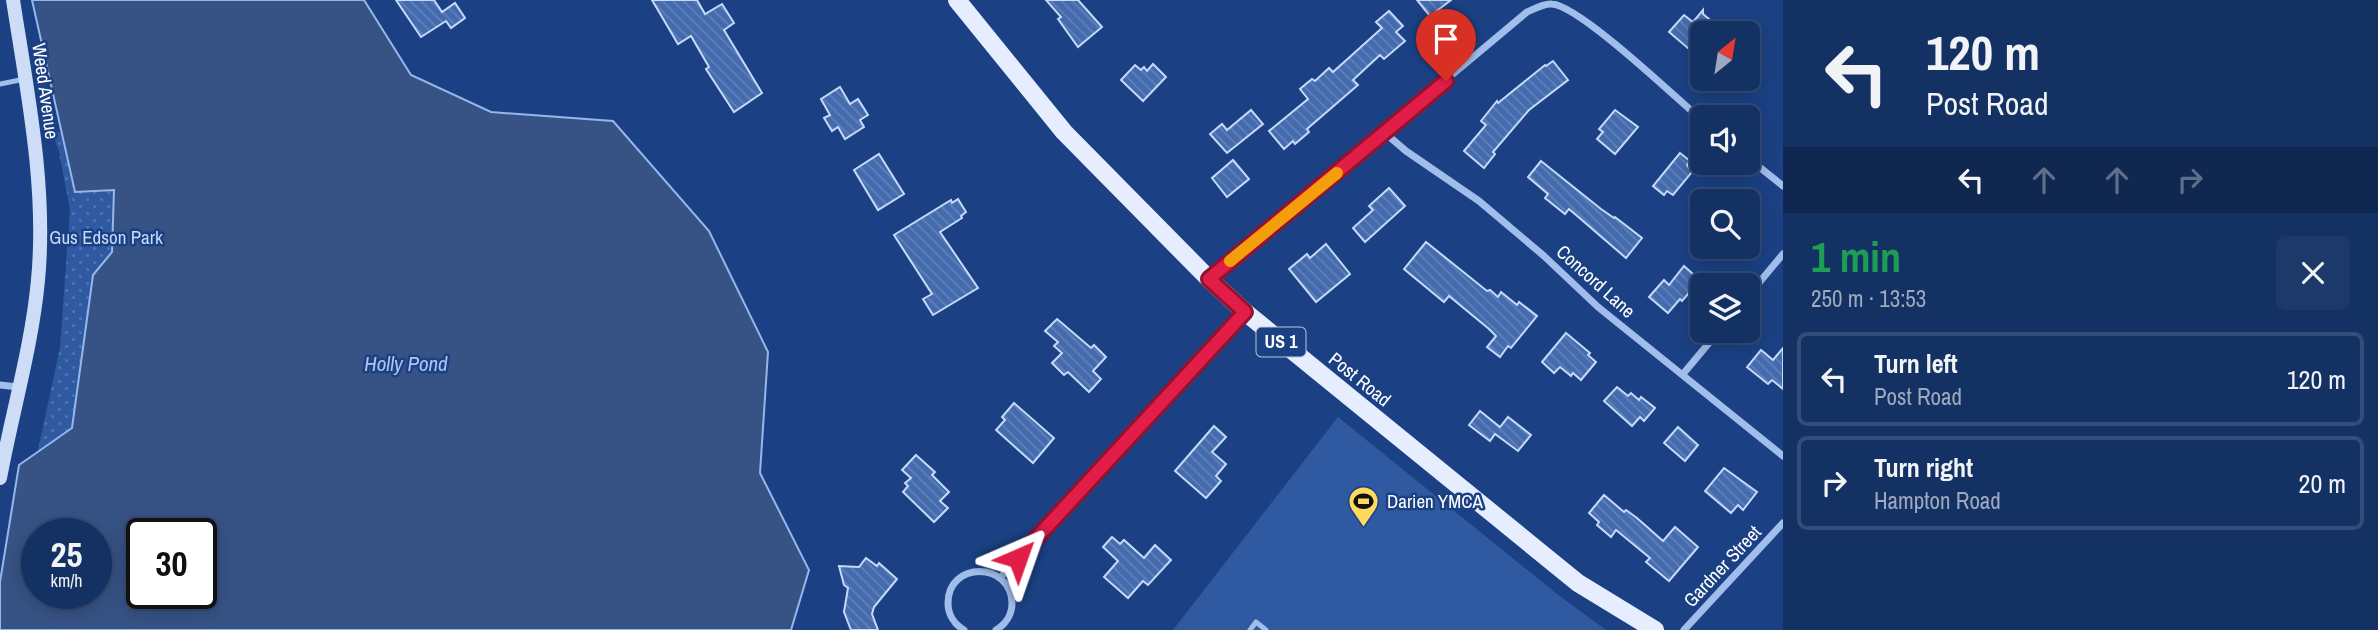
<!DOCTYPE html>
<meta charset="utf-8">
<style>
:root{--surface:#143163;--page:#1d3969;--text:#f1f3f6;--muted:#9da9be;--line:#334c78}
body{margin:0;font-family:"Archivo Narrow",sans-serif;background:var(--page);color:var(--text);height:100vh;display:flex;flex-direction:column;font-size:26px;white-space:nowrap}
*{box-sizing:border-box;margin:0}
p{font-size:23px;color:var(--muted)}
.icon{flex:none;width:38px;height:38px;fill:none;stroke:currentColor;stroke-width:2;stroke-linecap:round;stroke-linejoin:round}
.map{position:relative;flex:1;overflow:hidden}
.side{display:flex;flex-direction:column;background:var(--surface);width:595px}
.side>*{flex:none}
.guide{background:#143163;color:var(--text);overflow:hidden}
.needle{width:46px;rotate:30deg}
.controls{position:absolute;left:1690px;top:21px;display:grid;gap:14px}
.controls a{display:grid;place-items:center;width:70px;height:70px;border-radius:10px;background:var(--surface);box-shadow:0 4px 18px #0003,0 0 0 2px var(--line);font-size:35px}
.speed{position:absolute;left:21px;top:518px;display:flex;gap:14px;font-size:35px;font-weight:700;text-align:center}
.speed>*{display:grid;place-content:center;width:91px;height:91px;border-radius:50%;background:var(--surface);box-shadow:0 4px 18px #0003,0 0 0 2px var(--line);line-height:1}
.speed small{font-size:18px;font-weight:400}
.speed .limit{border:4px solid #111;border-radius:10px;background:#fff;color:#111}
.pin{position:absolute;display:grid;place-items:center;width:60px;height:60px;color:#fff;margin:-72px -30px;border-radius:50% 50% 50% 0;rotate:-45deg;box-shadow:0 0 7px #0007}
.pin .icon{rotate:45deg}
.me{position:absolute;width:77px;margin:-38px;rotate:43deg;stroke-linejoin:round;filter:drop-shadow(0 0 5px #0008)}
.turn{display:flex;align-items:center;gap:24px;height:147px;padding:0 28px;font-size:32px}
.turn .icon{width:91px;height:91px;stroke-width:2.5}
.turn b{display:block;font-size:49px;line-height:60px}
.lanes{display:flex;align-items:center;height:66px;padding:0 28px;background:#0003;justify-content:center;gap:35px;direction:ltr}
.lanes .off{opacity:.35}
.round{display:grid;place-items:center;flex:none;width:74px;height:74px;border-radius:10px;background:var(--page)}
.head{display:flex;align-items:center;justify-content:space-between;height:119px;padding:0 28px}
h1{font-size:42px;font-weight:700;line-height:52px;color:#1e9e55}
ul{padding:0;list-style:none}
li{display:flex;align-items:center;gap:21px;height:94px;margin:0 14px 10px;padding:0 14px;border:4px solid var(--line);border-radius:10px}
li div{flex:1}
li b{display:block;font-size:26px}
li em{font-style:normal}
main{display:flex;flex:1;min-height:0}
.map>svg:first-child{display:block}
.grass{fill:url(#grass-dots)}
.garden{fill:#2f5aa2}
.water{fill:#375385;stroke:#94b7ed;stroke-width:2;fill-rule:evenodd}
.building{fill:url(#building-back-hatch);stroke:#c6d9f8;stroke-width:2}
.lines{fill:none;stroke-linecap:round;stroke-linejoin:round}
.lane{stroke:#a1bdeb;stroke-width:5}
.street{stroke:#a1bdeb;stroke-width:7}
.secondary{stroke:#cdddf8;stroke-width:14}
.primary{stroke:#e6edfe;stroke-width:18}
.route-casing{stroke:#92132f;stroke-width:18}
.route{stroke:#e11d48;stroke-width:12}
.slow{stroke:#f59e0b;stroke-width:12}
.labels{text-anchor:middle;stroke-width:5;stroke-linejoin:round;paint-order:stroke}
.shield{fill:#1b4184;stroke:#bbc6da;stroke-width:2}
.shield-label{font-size:18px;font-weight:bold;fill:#fff}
.street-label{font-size:19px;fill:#fff;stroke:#1b4184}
.park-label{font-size:19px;fill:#c6d9f8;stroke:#1b4184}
.poi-label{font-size:19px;fill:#fff;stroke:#1b4184;text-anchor:start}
.water-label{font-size:21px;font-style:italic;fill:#adc7f2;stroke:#1b4184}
</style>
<main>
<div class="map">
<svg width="1783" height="630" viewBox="0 0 1783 630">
<defs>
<pattern id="grass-dots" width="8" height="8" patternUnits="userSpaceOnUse" patternTransform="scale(1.75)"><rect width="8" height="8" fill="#2f5aa2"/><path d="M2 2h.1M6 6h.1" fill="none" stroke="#4e73b0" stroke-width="1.8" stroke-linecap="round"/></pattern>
<pattern id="building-back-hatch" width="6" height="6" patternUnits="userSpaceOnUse" patternTransform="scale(1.75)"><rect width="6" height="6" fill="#446bad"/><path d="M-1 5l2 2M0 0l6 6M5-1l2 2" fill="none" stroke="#6081b9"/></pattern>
</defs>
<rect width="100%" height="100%" fill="#1b4184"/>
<path class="grass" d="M51,128L108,159L133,181L105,407L27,501L60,348L70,210L59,152Z"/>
<path class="garden" d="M1338,417L1557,594L1606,630H1173Z"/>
<path class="water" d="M32,0H364L411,75L491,112L613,121L709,231L768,352L760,473L809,570L791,630H0V582L19,465L72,428L93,275L112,252L114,190L75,192ZM37,534H96V593H37ZM142,534H201V593H142Z"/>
<g class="building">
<path d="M396,0H434L442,12L455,3L465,18L451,28L446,21L421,37Z"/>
<path d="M652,0H697L705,14L722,4L734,23L724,30L762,93L734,112L706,69L709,67L691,36L678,44Z"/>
<path d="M1046,0H1078L1102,27L1078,47L1058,19L1061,17Z"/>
<path d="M1417,0H1451L1430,16Z"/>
<path d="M1703,10V14L1726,33H1703V48L1696,55L1669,32L1684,15L1693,22Z"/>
<path d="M1389,11L1403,26L1396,32L1405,41L1384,59L1380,55L1353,80L1358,85L1307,129L1309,132L1295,144L1293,141L1284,149L1269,131L1308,99L1300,89L1312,79L1315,81L1329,68L1333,72L1382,28L1376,22Z"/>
<path d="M1553,61L1568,80L1529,110L1493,152L1495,154L1484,168L1464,151L1486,125L1481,121L1497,101L1498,103L1545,65L1546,66Z"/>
<path d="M1153,64L1166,77L1143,101L1121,80L1135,65L1141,70L1144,67L1147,71Z"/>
<path d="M840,87L850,104L858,99L868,115L860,120L864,127L845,139L838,127L832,131L824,118L830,115L821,99Z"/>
<path d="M1251,110L1263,124L1227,153L1210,134L1222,124L1227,130Z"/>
<path d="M1615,110L1638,127L1615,154L1597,139L1603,132L1599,129Z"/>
<path d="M1680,153L1690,161L1687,165L1692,172L1673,195L1667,191L1664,195L1653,186Z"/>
<path d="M879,154L904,194L878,210L854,170Z"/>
<path d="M1233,160L1249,179L1227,197L1212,178Z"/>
<path d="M1541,161L1601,209L1614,218L1615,217L1642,238L1626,258L1569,209L1565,214L1545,198L1548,194L1528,177Z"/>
<path d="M1389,188L1405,206L1365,242L1353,228L1373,210L1369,206Z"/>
<path d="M958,199L966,212L961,216L962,218L940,232L978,288L933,315L923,299L932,294L894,235L951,200L952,203Z"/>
<path d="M1426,242L1487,291L1490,290L1498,297L1501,292L1517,305L1519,302L1537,316L1511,348L1508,346L1500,357L1487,347L1496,336L1489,329L1449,296L1444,302L1404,269Z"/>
<path d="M1326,244L1350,274L1316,302L1289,269L1307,254L1310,258Z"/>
<path d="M1684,266L1700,280L1682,301L1680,299L1668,313L1649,297L1664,280L1669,285Z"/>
<path d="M1057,319L1091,348L1094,345L1106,357L1093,371L1101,379L1089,392L1068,372L1064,375L1052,363L1062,353L1054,346L1058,342L1045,331Z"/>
<path d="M1566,333L1590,353L1588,355L1596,362L1581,380L1573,373L1571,376L1560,367L1554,373L1542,362Z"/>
<path d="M1783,348V389L1772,380L1768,384L1747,367L1761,350L1773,360Z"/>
<path d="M1617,387L1628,396L1631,393L1639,400L1641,397L1655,408L1644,421L1640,417L1632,426L1604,401Z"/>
<path d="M1014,403L1054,438L1033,463L996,430L1005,420L1002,417Z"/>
<path d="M1480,411L1500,427L1508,417L1531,435L1518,451L1495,434L1490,441L1469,425Z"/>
<path d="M1214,426L1226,437L1212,452L1226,464L1216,476L1221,481L1206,498L1175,471Z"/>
<path d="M1678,427L1698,445L1685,461L1664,443Z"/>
<path d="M916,455L935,472L932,475L949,492L940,501L948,508L934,522L903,492L908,486L905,483L911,478L902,470Z"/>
<path d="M1724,468L1757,492L1743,510L1738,505L1731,513L1705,491Z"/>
<path d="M1604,495L1624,512L1626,510L1637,518L1663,541L1675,527L1698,547L1669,581L1646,562L1650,558L1616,530L1611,537L1597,525L1599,522L1589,513Z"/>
<path d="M1112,537L1120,544L1124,540L1144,558L1155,545L1171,560L1148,585L1143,581L1128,598L1104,577L1118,561L1103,547Z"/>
<path d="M866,558L877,566L879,563L897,579L874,607L872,614L878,630H851L844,612L848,588L844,585L839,566L859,567Z"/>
</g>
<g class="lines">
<g class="lane">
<path d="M0,84L25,79"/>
<path d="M1250,630L1256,622L1266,630"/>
</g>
<g class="street">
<path d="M1385,133L1406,151L1479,201L1544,256L1598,307L1783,456"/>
<path d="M1748,158L1783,186"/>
<path d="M1209,278L1527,12C1534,9 1544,3 1552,4C1580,6 1676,98 1703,121"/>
<path d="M1748,296L1783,254"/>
<path d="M1683,374L1719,331"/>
<path d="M0,385L18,387"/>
<path d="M1000,578L1244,313"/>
<path d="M964,630C954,624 948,614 948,603C948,561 1011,561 1012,603C1012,614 1006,624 996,630"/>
<path d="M1684,630L1783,523"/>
</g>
<path class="secondary" d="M0,478C12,413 32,346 38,280C47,187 27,91 13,0"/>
<path class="primary" d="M957,0L1064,132L1209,279L1245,312L1578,583L1655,630"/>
</g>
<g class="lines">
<defs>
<path id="route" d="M1018,558L1245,312L1209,279L1446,81"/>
</defs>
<use href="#route" class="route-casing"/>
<use href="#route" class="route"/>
<path class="slow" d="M1230,261L1337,173"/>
</g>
<defs>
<symbol id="stadium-pin" viewBox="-11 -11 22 30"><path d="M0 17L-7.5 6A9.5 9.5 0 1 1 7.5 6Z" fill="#fcda5e" stroke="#1b4184"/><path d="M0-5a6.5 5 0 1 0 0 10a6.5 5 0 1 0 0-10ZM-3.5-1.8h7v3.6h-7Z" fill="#111"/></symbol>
</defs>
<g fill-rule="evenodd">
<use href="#stadium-pin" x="1346" y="484" width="35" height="47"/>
</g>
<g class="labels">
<rect class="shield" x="1256.5" y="327.5" width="49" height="29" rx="5"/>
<g class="shield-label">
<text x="1281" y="348">US 1</text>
</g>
<g class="street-label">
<text transform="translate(46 91) rotate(82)" y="7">Weed Avenue</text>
<text transform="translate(1596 281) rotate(42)" y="7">Concord Lane</text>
<text transform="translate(1360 379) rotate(39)" y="7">Post Road</text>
<text transform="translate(1722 566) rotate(-47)" y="7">Gardner Street</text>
</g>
<g class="park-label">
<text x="106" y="244">Gus Edson Park</text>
</g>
<g class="poi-label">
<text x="1387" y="508">Darien YMCA</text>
</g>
<g class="water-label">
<text x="406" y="371">Holly Pond</text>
</g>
</g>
</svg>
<div class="controls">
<a><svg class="needle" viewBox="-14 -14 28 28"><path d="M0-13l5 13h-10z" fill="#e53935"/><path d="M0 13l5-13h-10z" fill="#9da9be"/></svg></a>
<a><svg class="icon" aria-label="sound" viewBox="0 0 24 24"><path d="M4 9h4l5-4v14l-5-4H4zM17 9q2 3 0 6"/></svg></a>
<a><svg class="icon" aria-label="search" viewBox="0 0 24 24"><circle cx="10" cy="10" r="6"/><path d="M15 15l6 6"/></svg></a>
<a><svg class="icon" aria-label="layers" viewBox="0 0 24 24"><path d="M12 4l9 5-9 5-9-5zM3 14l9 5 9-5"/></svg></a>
</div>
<div class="speed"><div>25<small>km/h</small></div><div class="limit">30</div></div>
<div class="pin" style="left:1446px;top:81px;background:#d93025"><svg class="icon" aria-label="arrive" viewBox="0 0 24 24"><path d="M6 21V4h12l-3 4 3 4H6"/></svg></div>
<svg class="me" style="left:1018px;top:558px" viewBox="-20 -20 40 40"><path d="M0-17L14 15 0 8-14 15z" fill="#e11d48" stroke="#fff" stroke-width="4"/></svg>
</div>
<section class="side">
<div class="guide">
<div class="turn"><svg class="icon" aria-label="left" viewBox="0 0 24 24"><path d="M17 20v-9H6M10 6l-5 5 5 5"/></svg><div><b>120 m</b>Post Road</div></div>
<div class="lanes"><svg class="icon" aria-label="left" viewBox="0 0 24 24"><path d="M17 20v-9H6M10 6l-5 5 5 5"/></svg><svg class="icon off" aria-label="ahead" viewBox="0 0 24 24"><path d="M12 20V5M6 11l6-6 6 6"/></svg><svg class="icon off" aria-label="ahead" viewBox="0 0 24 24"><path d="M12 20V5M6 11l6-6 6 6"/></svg><svg class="icon off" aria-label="right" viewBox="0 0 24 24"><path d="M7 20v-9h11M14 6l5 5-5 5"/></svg></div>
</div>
<div class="head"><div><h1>1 min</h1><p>250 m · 13:53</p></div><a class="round"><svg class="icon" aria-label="close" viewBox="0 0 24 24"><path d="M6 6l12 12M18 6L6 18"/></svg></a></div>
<ul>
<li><svg class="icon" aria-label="left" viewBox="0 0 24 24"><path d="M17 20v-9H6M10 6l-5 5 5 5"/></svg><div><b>Turn left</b><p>Post Road</p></div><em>120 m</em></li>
<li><svg class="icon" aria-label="right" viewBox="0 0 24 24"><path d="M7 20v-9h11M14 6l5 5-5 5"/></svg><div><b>Turn right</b><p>Hampton Road</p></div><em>20 m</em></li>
</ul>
</section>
</main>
